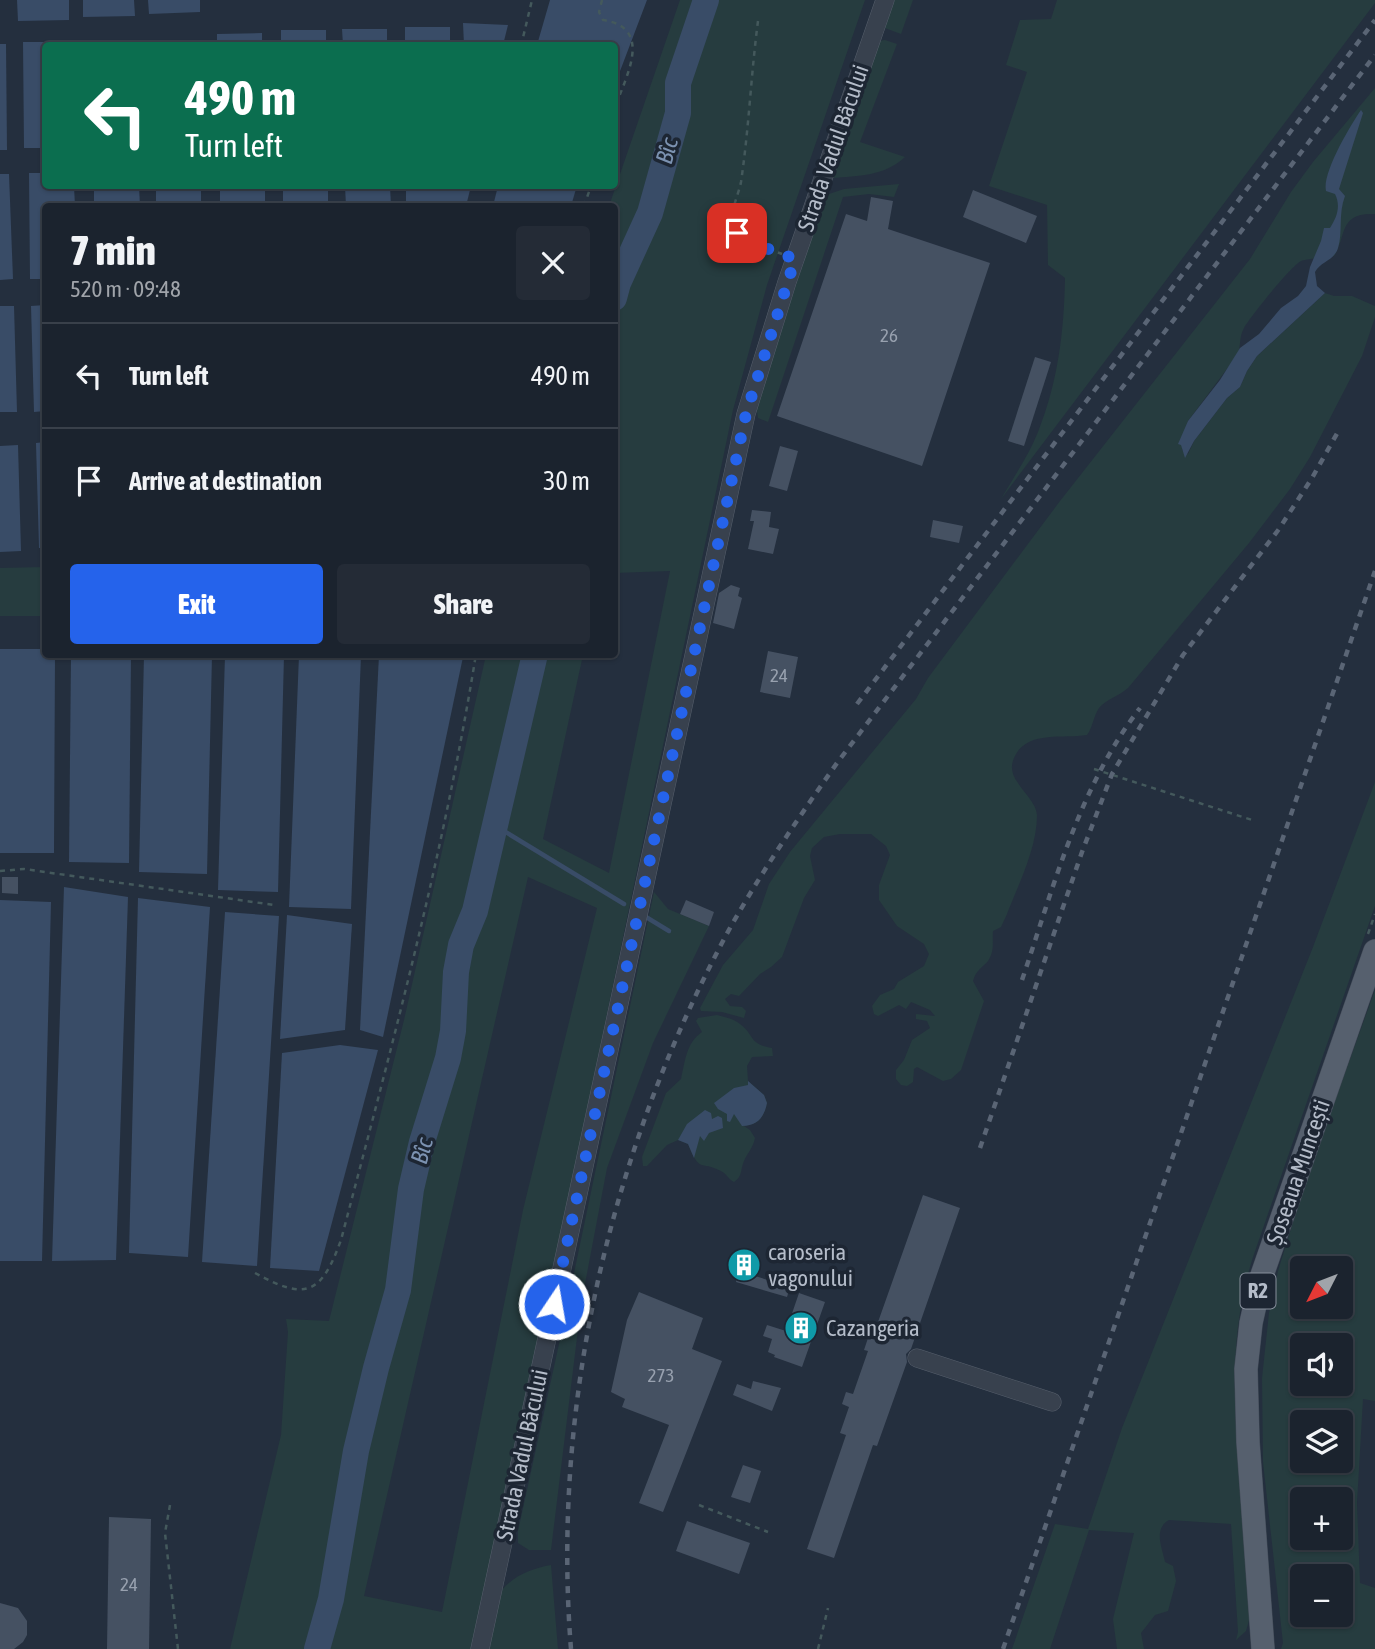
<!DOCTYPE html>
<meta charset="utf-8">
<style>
:root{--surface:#1b232e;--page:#242b36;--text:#f1f3f6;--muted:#a0a4aa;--line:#39404a;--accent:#2563eb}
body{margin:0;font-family:"Asap Condensed",sans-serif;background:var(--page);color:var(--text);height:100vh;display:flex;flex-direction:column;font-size:26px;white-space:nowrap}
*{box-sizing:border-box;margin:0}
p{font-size:23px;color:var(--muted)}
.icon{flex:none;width:38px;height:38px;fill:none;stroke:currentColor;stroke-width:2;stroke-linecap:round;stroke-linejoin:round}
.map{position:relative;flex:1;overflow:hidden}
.sheet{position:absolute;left:42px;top:203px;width:576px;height:455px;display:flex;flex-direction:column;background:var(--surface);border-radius:7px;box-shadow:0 2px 5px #0004,0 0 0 2px var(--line)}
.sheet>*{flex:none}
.guide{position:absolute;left:42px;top:42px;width:576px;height:147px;border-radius:7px;box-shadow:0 2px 5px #0004,0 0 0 2px var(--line);background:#0b6e4f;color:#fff;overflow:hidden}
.needle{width:46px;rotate:228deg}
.tools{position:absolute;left:1290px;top:1256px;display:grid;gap:14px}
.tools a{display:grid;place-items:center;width:63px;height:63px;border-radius:7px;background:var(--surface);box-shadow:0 2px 5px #0004,0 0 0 2px var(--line);font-size:35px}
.pin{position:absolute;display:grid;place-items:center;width:60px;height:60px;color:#fff;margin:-30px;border-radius:14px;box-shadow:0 4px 10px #0006}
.me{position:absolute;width:77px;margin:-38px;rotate:12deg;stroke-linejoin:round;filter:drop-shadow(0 0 5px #0008)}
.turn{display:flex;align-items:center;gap:24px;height:147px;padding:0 28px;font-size:32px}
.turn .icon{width:91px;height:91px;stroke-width:2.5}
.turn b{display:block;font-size:49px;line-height:60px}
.round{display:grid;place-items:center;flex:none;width:74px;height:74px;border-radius:7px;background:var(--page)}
.overview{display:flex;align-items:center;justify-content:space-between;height:119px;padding:0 28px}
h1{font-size:42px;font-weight:800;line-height:52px}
.button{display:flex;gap:14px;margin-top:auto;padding:14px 28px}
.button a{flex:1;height:80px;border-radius:7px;background:var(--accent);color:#fff;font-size:28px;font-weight:800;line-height:80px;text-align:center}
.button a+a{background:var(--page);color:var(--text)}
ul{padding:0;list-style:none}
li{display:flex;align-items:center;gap:21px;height:105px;padding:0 28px;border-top:2px solid var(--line)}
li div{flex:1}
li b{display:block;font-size:26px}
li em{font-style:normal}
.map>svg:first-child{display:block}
.green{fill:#263c3f;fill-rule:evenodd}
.water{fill:#394c67}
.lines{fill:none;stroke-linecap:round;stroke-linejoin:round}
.stream{stroke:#394c67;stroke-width:4.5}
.river{stroke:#394c67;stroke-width:26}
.building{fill:#455162}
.minor-casing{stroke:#565f6c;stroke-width:19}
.major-casing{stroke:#414a57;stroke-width:24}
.path{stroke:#44595c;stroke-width:2.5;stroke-dasharray:5 5;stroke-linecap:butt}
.minor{stroke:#38414e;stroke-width:18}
.major{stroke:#56606e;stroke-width:23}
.rail{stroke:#5a6575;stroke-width:4.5;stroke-dasharray:7 7;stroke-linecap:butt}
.route{stroke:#2563eb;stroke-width:12;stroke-dasharray:0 21.6}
.labels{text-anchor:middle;stroke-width:7;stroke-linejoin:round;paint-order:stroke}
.number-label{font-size:19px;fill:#98a1af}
.shield{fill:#1d2633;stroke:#878f9c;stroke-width:2}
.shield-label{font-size:21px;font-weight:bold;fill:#b4bcc9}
.street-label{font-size:23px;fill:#b4bcc9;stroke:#1d2633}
.poi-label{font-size:23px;fill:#b4bcc9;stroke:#1d2633;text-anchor:start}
.water-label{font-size:24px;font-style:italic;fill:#7c92b1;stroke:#1d2633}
</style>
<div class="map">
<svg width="1375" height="1649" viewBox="0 0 1375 1649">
<rect width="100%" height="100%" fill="#242f3e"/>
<g class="green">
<path d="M680,0H865L767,285L733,410L516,1450L471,1649H230L281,1435L288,1332L286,1319L329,1321L404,1020L486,655H583L543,839L609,873L670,571L614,573V206H609ZM528,877L597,908L523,1210L442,1612L364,1596Z"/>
<path d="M892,0H913L901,34L882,27Z"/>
<path d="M1057,0H1375V3L1001,499C1013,478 1029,455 1038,432C1058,382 1064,332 1065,278L1048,265L1047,205L989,186L1027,72L1006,65L1020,20L1051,19Z"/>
<path d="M885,40L897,44L860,142L905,157C885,176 858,176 832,178L879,41Z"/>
<path d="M1375,88V214C1338,212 1347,236 1334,256C1328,257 1305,259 1301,261C1291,266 1251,316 1244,328C1239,337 1241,345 1238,354L1188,421L1182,450L1188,454L1194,441L1227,398L1240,387L1247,371L1257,356L1325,293L1334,296H1352L1375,306V317L1362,356L1310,457L1290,489L1249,543L1128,688C1119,696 1105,700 1099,708C1093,717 1093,727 1087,735C1062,739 1026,730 1014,758C1010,767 1012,775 1018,783C1024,793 1036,803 1037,815C1037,848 1019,883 1007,914L1001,927L993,931C992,941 995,951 988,961C982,968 976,970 973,981L984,1001L961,1070L951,1079L943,1081L917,1067L914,1069L913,1082L907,1086L901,1085L896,1079V1070L904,1060L912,1040L930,1028L927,1021L916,1019V1014L935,1016L930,1010L911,1002L906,1009L899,1005L878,1016L874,1014L872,1006L880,995L894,989L898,982L924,966L929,954L924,944L897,926L879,900V885L890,855L886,846L871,834H840L824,837L812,848L810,856L815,880L804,898L782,957L771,967L760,974L739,996L731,994L725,999L730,1006L742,1007L746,1011L744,1018L722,1012L701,1011L700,1008L723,965L753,930L769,884L790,852L916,699L928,678L1060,501L1250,259L1291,192L1313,162Z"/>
<path d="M899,184L894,197L869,194L843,197L768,422L758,418L756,404L826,195L844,189Z"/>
<path d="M45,567V616H0V568Z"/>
<path d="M1375,782V906L1253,1257C1228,1336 1234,1408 1241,1489C1245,1532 1247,1575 1250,1617L1246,1631L1236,1640L1238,1632L1231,1524L1169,1520C1153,1529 1162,1547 1165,1562L1173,1566L1176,1581L1168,1611L1155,1615L1141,1633L1144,1649H1117L1113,1619L1134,1533L1089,1530L1050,1649H1012L1055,1524L1088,1529L1122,1428L1313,947Z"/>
<path d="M654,892L668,909L709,926L653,1043L607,1168L581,1305L551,1550H529L518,1543V1531L561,1335Z"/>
<path d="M1375,990V1401L1363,1399L1357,1503L1360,1583L1375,1588V1649H1281L1283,1643L1263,1462L1262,1378L1269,1313L1278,1271L1304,1186ZM1302,1269H1340V1307H1302ZM1302,1346H1340V1384H1302ZM1302,1423H1340V1461H1302ZM1302,1500H1340V1538H1302ZM1302,1577H1340V1615H1302Z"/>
<path d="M717,1015C725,1017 734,1019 740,1024C755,1035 748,1044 772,1048L773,1056L752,1057L747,1066L748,1081L764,1095L767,1103C764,1117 758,1125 744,1126L750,1130L755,1138C753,1148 748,1152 744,1161C740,1170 743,1176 734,1182C728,1179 727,1174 721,1171C700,1160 700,1174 688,1144L678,1140L667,1145L647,1166H643L642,1157L666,1093L681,1079C685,1062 686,1043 702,1032L696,1021L698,1018Z"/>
<path d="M551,1565L558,1649H488C491,1636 495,1599 502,1590C514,1575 534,1568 551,1565Z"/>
</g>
<g class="water">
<path d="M17,0H69V20L18,21Z"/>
<path d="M83,0H134L135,16L83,17Z"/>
<path d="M148,0H200V12L149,14Z"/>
<path d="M550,0H647L614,87V46L537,45Z"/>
<path d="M463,23L508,25L503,45H464Z"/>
<rect x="405" y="27" width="45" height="18"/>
<path d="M342,29H387V45H343Z"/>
<rect x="281" y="30" width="45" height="15"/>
<path d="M262,33V45H217V34Z"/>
<path d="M23,42H68V45L46,46L45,148H24Z"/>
<path d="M0,44H6L7,150H0Z"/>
<path d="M1361,110L1363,113L1339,189L1345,196C1338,214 1343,233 1338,248C1334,261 1321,261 1315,272L1317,286L1325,293L1257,356L1247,371L1240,387L1227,398L1194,441L1185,458L1181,445L1178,444L1188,421L1220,380L1240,348L1259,334L1281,308L1298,296L1306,286L1310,267L1321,241L1324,228H1330C1337,217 1341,206 1335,194L1326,191C1322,173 1350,126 1361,110Z"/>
<path d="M29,173H45L46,186H74L75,206H46L45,279H30Z"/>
<path d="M0,174H9L13,279L0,280Z"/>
<path d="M94,186H139L140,206H94Z"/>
<rect x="156" y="186" width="45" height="20"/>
<rect x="220" y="186" width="45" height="20"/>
<rect x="283" y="186" width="45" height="20"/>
<path d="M345,186H390L391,206H346Z"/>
<path d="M406,186H471L466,206H406Z"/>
<path d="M498,186H562L576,189L571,206H493Z"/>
<path d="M45,305V411L34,412L31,306Z"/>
<path d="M0,306H14L17,412H0Z"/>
<path d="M45,442V548H39L36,443Z"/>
<path d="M18,445L21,551L0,552V446Z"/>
<path d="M0,649H45L46,654L55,655L54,853H0Z"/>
<path d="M71,655H131L129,863L69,862Z"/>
<path d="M144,655H212L207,874L139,872Z"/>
<path d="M225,655H284L278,892L218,890Z"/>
<path d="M299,655H361L351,909L289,907Z"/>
<path d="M449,655L463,657L383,1037L360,1030L379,655Z"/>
<path d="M64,887L128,897L116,1260L52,1261Z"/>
<path d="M138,898L210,907L188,1257L129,1253Z"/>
<path d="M0,900L51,902L42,1261H0Z"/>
<path d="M225,912L279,916L257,1266L202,1262Z"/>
<path d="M287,915L352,924L345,1030L280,1039Z"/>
<path d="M340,1045L378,1050L319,1271L270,1268L282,1053Z"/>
<path d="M748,1081L764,1095L767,1103C764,1118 757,1126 742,1126L734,1114L730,1122L727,1121V1114L718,1109L714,1103L734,1088L748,1085Z"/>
<path d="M705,1110L711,1113L712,1119L718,1116L722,1118L723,1128L709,1133L704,1141L700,1136L694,1158L688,1144L678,1140L687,1124Z"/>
</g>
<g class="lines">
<g class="stream">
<path d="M494,825L624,904"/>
<path d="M646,917L669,931"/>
</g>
<g class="river">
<path d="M614,298L618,283L650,213L678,113V83L706,0"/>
<path d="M317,1649L331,1599L356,1451L376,1368L398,1290L411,1189L422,1142L448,1058L453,1031L456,972L461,945L475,911L535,654"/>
</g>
</g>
<g class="building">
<path d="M973,190L1037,216L1026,243L963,217Z"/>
<path d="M871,197L893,201L888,229L990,263L922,466L777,416L846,214L867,221Z"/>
<path d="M1035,357L1051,362L1024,446L1008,441Z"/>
<path d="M780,446L798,451L787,491L769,486Z"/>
<path d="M752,510L771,512L769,527L779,529L773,554L748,549L754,521H750Z"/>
<path d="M933,520L963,526L959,543L930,537Z"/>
<path d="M731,585L740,588L738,596L742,598L734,629L713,623L719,593Z"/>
<path d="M768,651L798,657L790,698L760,692Z"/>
<path d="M2,877H18V894L2,893Z"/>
<path d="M686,900L714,912L709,926L680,914Z"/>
<path d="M923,1195L960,1208L911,1349L906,1354L907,1362L877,1446L873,1445L834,1558L807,1549L846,1435L840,1433L849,1407L842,1404L846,1392L853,1394L868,1351L864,1350L868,1338L872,1339Z"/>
<path d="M739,1271L790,1287L787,1297L736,1282Z"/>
<path d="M639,1292L703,1318L692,1349L722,1361L663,1512L639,1503L669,1425L622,1407L625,1399L611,1392L627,1320Z"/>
<path d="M799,1293L825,1302L802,1367L774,1357L775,1355L768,1352L772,1339L763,1336L767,1325L786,1331Z"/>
<path d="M753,1381L781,1388L772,1411L733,1395L737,1384L751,1389Z"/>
<path d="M743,1465L761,1471L750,1503L731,1497Z"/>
<path d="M109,1517L151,1519L149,1649H107Z"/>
<path d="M687,1521L750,1543L739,1574L676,1551Z"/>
<path d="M0,1603L18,1608L27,1621V1635L23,1642L14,1649H0Z"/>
</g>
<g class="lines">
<defs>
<g id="minor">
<path d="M917,1358L1052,1402"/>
<path d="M480,1649L746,414L787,282L885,0"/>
</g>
<path id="major" d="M1263,1649L1248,1442L1246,1369L1251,1323L1261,1278L1375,951"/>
</defs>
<use href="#minor" class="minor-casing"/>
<use href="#major" class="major-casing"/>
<g class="path">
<path d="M602,0L599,12L603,20C655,28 625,78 614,110"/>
<path d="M758,21C751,74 749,128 741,182C738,198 725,219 738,233C748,244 769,249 782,254"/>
<path d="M521,46L532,0"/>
<path d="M584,206L591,186"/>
<path d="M1094,769L1252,820"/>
<path d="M0,871L24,869L274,905"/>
<path d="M1368,934L1375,914"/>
<path d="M255,1273C306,1301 321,1295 341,1240C392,1046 444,853 476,654"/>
<path d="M170,1505L165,1533L178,1649"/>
<path d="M699,1505L768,1532"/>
<path d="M818,1649L828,1608"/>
</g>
<use href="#minor" class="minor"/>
<use href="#major" class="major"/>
<g class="rail">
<path d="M857,704L1375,20"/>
<path d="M1022,980C1054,886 1079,787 1140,708"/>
<path d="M980,1148L1082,852L1112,774L1183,655L1279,529L1312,478L1339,430"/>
<path d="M571,1649C551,1402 612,1145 730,928C762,871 799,817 837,763L1375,55"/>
<path d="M1003,1649L1375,571"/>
</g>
</g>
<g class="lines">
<path class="route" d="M554,1304L746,414L795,259L755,244L737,233"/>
</g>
<defs>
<symbol id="building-disc" viewBox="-11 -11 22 22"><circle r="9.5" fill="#0f9aa8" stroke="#1d2633"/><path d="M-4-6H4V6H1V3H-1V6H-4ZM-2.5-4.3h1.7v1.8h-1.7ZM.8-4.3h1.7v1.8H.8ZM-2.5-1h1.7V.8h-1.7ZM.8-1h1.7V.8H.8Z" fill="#fff"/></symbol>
</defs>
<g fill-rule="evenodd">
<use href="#building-disc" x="725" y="1246" width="38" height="38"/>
<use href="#building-disc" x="782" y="1309" width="38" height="38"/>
</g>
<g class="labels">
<g class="number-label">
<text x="889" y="342">26</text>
<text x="779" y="682">24</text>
<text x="661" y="1382">273</text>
<text x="129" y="1591">24</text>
</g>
<rect class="shield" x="1240.5" y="1273.5" width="35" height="35" rx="5"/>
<g class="shield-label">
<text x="1258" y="1298">R2</text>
</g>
<g class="street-label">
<text transform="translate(833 148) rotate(-71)" y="8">Strada Vadul Bâcului</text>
<text transform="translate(1298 1172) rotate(-71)" y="8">Șoseaua Muncești</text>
<text transform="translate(522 1455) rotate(-78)" y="8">Strada Vadul Bâcului</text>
</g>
<g class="poi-label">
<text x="768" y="1260">caroseria<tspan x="768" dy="26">vagonului</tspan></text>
<text x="826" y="1336">Cazangeria</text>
</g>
<g class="water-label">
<text transform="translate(667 151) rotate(-74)" y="8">Bîc</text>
<text transform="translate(422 1151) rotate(-74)" y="8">Bîc</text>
</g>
</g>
</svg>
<div class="tools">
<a><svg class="needle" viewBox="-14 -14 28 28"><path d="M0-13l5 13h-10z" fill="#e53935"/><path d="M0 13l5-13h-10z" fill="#a0a4aa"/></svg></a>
<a><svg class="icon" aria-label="sound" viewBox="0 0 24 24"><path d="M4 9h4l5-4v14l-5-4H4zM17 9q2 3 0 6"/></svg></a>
<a><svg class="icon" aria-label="layers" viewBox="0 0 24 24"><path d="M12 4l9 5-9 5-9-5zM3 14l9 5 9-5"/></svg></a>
<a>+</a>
<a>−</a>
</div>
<div class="pin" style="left:737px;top:233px;background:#d93025"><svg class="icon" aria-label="arrive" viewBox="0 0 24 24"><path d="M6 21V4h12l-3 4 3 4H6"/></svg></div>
<svg class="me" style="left:554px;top:1304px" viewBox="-20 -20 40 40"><circle r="17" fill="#2563eb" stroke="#fff" stroke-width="3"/><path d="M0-11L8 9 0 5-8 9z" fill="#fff"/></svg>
<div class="guide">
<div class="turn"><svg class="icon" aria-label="left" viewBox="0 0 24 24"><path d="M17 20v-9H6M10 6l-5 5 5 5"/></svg><div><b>490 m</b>Turn left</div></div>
</div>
<section class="sheet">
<div class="overview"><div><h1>7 min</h1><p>520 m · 09:48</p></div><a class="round"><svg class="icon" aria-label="close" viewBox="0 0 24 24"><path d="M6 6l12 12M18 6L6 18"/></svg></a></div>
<ul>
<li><svg class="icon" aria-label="left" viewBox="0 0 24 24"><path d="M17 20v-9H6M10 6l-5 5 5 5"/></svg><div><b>Turn left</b></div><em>490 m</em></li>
<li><svg class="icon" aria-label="arrive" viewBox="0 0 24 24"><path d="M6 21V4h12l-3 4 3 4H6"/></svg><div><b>Arrive at destination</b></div><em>30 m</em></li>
</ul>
<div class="button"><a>Exit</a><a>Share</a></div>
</section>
</div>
